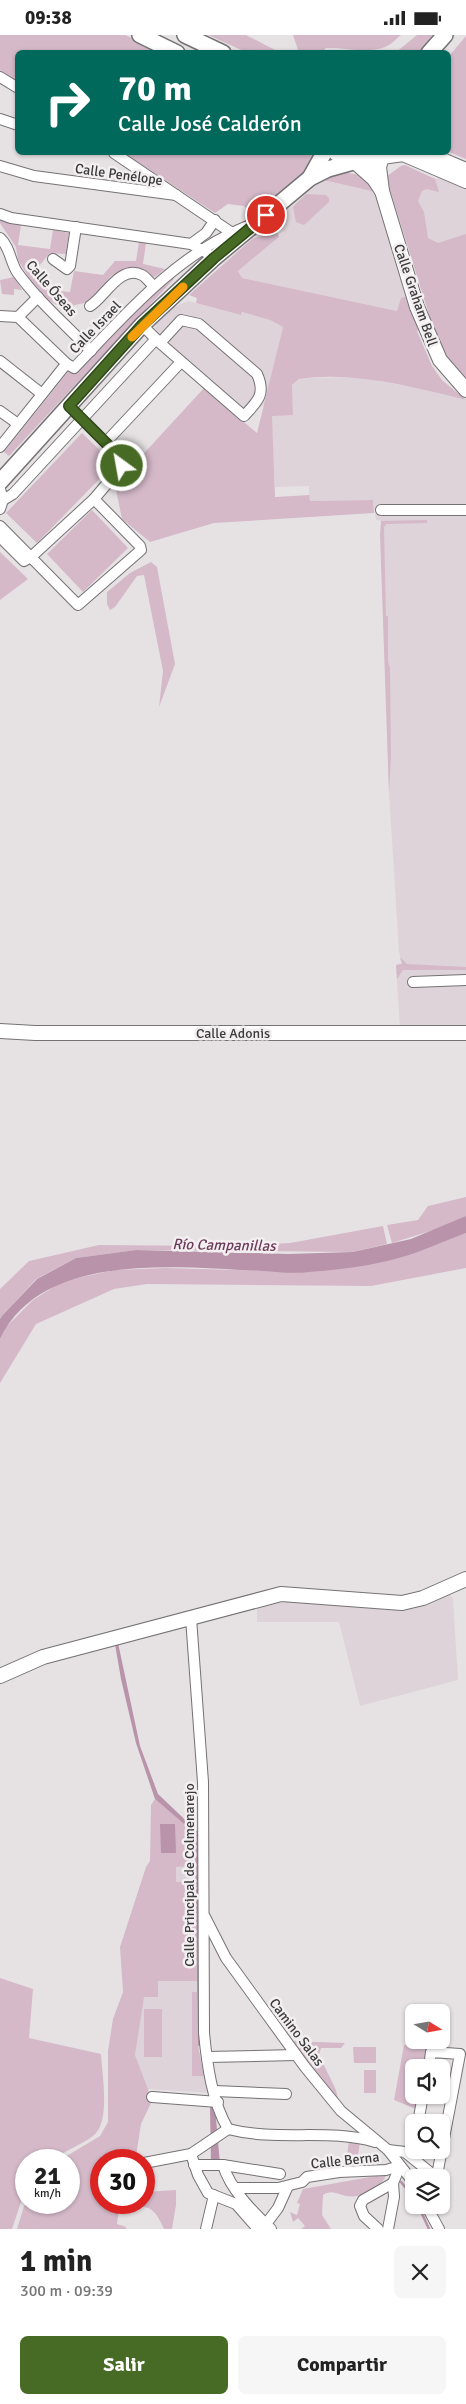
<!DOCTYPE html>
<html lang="es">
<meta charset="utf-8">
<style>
:root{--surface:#fff;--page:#f6f6f6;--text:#222;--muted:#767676;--accent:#476b24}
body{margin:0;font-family:Signika,sans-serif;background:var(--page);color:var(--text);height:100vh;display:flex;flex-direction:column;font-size:19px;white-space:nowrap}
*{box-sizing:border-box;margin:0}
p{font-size:16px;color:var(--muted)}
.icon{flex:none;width:28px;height:28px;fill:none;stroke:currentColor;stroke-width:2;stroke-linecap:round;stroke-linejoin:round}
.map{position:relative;height:2194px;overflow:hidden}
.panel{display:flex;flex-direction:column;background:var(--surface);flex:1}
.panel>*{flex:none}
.top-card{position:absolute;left:15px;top:15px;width:436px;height:105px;border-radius:8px;box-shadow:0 1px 4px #0004;background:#00695c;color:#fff;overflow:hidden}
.needle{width:32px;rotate:101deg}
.buttons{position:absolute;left:405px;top:1969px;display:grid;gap:10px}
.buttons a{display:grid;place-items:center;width:45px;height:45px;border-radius:8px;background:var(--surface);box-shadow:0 1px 4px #0004;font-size:25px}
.speed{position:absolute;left:15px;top:2114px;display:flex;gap:10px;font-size:25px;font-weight:700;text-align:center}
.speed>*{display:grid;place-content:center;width:65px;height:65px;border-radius:50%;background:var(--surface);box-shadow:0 1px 4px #0004;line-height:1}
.speed small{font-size:12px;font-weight:400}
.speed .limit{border:8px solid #d22;background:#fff;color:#111}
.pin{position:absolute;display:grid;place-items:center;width:42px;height:42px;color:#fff;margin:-21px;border:2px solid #fff;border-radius:50%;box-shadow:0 1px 5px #0007}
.me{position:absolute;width:55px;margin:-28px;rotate:328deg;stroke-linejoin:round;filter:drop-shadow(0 0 4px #0008)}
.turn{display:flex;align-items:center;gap:18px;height:105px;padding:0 20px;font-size:22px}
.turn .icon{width:65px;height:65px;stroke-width:2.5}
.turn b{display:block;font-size:35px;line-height:42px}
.round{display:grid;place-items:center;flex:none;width:52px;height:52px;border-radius:8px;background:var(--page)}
.summary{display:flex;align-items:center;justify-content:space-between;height:85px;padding:0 20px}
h1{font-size:30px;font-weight:800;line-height:38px}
.action{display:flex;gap:10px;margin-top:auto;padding:10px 20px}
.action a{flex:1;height:58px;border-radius:8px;background:var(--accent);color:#fff;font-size:20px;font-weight:800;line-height:58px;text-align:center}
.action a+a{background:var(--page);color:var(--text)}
.status{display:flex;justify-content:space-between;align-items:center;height:35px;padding:0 25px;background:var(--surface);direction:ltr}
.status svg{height:14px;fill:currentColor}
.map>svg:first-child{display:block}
.built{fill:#ded3d9}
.green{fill:#d5b9c9}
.water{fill:#b893a9}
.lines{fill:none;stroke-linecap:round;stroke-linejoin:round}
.stream{stroke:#b893a9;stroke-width:2.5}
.street-casing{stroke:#757273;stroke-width:12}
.secondary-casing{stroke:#757273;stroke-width:16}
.primary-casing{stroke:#757273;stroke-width:18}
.street{stroke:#fff;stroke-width:10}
.secondary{stroke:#fff;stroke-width:14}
.primary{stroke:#fff;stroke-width:15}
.route-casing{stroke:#2e4617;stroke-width:12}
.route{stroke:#476b24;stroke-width:9}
.slow{stroke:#f59e0b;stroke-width:9}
.labels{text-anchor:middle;stroke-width:5;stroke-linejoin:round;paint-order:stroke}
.street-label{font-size:14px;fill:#3c3b3b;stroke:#f3eff1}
.water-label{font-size:15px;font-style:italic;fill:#6d3b5b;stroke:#f3eff1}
</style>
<div class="status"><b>09:38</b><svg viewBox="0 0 49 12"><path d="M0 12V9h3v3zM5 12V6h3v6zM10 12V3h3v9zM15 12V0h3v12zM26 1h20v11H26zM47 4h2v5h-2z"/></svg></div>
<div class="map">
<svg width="466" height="2194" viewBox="0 0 466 2194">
<rect width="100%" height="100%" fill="#e6e2e4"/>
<g class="built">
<path d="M405,130L435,144L441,142L466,150V344L447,323L386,142L401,131Z"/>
<path d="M323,145L376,157L407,261L397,276L242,243L238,236L284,198L273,186Z"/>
<path d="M188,266L241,280L242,277L270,285L283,292L265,368L244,388L204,353L210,346L159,299L155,293L158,285L170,274Z"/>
<path d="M356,342L412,352L466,365V993L400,994L396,930L402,928L399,917L389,758L381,486L376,485L373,465L309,466V451L275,452L271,380H293L292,351L299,344L308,343Z"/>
<path d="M449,1558L453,1564L458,1645L360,1671L339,1587H257V1573L278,1568L295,1566L401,1576L414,1573Z"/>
<path d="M193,1831L194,1846L176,1847V1832Z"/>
<path d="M144,1946H197L198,2011L208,2058L148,2054L135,2020Z"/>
</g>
<g class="green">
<path d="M0,0H125L163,17L18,18L17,47L0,35Z"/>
<path d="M208,0H246L279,17H246Z"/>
<path d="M293,0H401C396,4 391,10 385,12C367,19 345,12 326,13L322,17L299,18Z"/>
<path d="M417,0H439L422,17L395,18Z"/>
<path d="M466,1V124L449,117V21Z"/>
<path d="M124,118H318L312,132L268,168L260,170L251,177L244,171L228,169L215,178Z"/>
<path d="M405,130L435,144L439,157L427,154L422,156L418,166L424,177L428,203L438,208L466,199V344L447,323L436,302L386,142L401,131Z"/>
<path d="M342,137L361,140L376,157L323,145Z"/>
<path d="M306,159L326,160L329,163V167L304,190L296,187L293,172Z"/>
<path d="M0,185L21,190L18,210L50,214L53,195L69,198L66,219L50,218L33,238L51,255L70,257L74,236L103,240L115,226H136L139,207L146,208L143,229L165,234L155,242L127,234L111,241L95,260L84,268L71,271L57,270L40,261L18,225L16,212L0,188Z"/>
<path d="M278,198L279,202L238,236L242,243L397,276L401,263L407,261L420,294L417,296L432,331L442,345L466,365C411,352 355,336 299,344L292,350L293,380L272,381L275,462L309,460L310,466L373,465L374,478L214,488L150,507L122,484L115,450L128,435L126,433L133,425L136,427L204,353L257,398L283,292L270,285L242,277L241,280L196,268L197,263L189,260L253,203Z"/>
<path d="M171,241L174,244L9,421L4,417L68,337L79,335L154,255Z"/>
<path d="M14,242L22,255L14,254V260L2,259L0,245Z"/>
<path d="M82,398L114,429L37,508L6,478Z"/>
<path d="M92,475L128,513L83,557L47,519Z"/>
<path d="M427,485V488L386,489L384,492L386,581H388V627L390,633L391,721L389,758L380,500L381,486Z"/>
<path d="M0,517L28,544L0,565Z"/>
<path d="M151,527L157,532L175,629L159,672L163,636L144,540L137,541L115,572L110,575L107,569V557L130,538Z"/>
<path d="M400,922L407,929L466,932V935H403L397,944L396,930L402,929Z"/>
<path d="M466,1162V1181L446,1191L392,1208L387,1190L418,1185L428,1171Z"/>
<path d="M383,1191L387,1209L353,1217L136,1215L76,1223L36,1244L0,1284V1254L29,1226L99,1210L224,1211L290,1208Z"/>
<path d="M466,1198V1233L371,1251L147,1249L114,1254L36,1289L0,1348V1304L6,1292L33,1265L63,1246L115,1235L165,1233L307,1237L399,1223Z"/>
<path d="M155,1764L192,1796L193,1831L176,1832V1847L196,1845L197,1946H158V1962H144L135,2020L148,2054L151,2068L141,2089L136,2121H131L132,2125H101V2168H144V2157L176,2155V2170L172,2194H164C152,2167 146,2171 119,2174L117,2189L126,2192V2194H17L26,2165V2168H69V2125H60L100,2101L108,2087V2016L113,1984L123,1957L120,1912L146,1832L150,1826L151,1770Z"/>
<path d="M0,1943L33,1954L29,2003L101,2019C102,2040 111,2088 93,2101C80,2111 65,2115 53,2125H26V2157L22,2164L12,2194H0Z"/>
<path d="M192,1957H197L198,2011L204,2041H192Z"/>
<rect x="144" y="1974" width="18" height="48"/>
<path d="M291,2006L345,2008L341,2013H321L319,2020L336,2055L339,2068Z"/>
<path d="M404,2010L428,2011L424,2032H414V2060H419L416,2074L394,2065Z"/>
<path d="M353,2012H376V2028H354Z"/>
<rect x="364" y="2035" width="12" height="23"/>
<path d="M349,2106L360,2107L356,2134H345Z"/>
<path d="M387,2139C381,2153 361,2164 346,2161C338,2159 331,2154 323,2160L322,2180L331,2194H301L305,2191L298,2183L293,2187L290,2177L297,2180L300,2169L297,2168L303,2154Z"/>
</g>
<g class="water">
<path d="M466,1181V1198C444,1206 421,1217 399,1223C370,1231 338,1235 309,1237C294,1239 278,1237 263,1236C181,1233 43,1214 0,1304V1284L3,1280L37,1244L76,1223L136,1215L288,1219L353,1217L411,1204Z"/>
<path d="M118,1608L140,1711L158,1759L199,1798L202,2010L198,2011L195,1803L192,1796L155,1764L136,1708L121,1644L115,1609Z"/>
<path d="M160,1789H175L176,1818H161Z"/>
<path d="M210,2072H215L220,2129H211Z"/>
</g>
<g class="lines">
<g class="stream">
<path d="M401,2147L414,2163"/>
<path d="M418,2170L429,2194"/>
</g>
<defs>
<g id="street">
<path d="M0,42L18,53"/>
<path d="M0,84L18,90"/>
<path d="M114,118L232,198"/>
<path d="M0,131L34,141L176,160"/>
<path d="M0,179L11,183L191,209L207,218"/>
<path d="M0,203C10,212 10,226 17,237C38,266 66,290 91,316"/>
<path d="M191,209L206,198L215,185"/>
<path d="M53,224L67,234L70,231L76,192"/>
<path d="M90,271C105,262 120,229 142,240C146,242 150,248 154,251"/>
<path d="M0,281L18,282L67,329"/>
<path d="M18,282L38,262"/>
<path d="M142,290L160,308L244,381C258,366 266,359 257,339L199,289L181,285L160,308"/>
<path d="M0,326L42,359"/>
<path d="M0,376L18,389"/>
<path d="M106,407L181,327"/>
<path d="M0,412L63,333L67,329L74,333C125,280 175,221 245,192"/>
<path d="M0,454L3,465L0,474"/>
<path d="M3,465L13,459L156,304"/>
<path d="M381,475H466"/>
<path d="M0,491L78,570L141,515L140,511L94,464"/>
<path d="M0,502L24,526L31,522L94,464L122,431L121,423L69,371"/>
<path d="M413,947L466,945"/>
<path d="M191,1583L203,1747L204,1998C207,2029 212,2067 228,2094"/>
<path d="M205,1882L226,1923L305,2032L341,2076L388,2115L414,2148"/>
<path d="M207,2022L296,2020"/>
<path d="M215,2056L286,2059"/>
<path d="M152,2062L218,2067"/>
<path d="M418,2088L423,2060"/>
<path d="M228,2094C278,2107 329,2093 375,2107"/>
<path d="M388,2115L405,2117L432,2139L436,2138L438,2135L460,2019L431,2017L429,2032"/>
<path d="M191,2119L198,2140L208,2158L236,2169L258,2194"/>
<path d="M412,2121L414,2111"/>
<path d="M144,2128L191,2119L228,2094"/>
<path d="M194,2130H223L280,2139"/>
<path d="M223,2130C230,2154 253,2177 271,2194"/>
<path d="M235,2153H278L302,2147L307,2142L339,2137L386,2135L400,2131"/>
<path d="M426,2170L439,2194"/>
<path d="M263,2193L278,2173L288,2151"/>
<path d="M206,2194L214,2160"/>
<path d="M378,2194L364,2181L360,2171L363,2165L393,2148"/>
<path d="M388,2194L394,2162L393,2148L400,2131"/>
</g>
<g id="secondary">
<path d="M426,118L466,135"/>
<path d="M356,128L374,144L382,156"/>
<path d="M466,146L403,119L382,122L379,132L382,156L417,272L440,325L466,355"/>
<path d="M0,996L35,998H466"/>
<path d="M0,1641L43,1622L281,1559L402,1568L423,1563L466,1544"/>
</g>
<g id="primary">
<path d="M140,0L177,18"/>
<path d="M185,0L223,18"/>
<path d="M429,18L445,0"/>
<path d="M336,118C353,130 370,131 387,118"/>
<path d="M310,143L324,118"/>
<path d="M0,447L142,290L214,223L310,143L328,134L353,127"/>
</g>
</defs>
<use href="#street" class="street-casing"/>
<use href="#secondary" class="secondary-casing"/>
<use href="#primary" class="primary-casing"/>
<use href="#street" class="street"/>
<use href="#secondary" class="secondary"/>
<use href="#primary" class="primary"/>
</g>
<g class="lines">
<defs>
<path id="route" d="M122,431L121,423L69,371L142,290L214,223L266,180"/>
</defs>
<use href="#route" class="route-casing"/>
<use href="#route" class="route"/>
<path class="slow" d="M132,302L183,252"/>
</g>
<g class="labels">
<g class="street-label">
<text transform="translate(119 139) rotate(8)" y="5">Calle Penélope</text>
<text transform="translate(52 253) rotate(49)" y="5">Calle Óseas</text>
<text transform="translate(416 260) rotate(71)" y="5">Calle Graham Bell</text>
<text transform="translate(95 292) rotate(-46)" y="5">Calle Israel</text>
<text x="233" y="1003">Calle Adonis</text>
<text transform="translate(189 1840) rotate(-90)" y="5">Calle Principal de Colmenarejo</text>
<text transform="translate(297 1997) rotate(53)" y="5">Camino Salas</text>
<text transform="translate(345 2125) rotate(-6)" y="5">Calle Berna</text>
</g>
<g class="water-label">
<text transform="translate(224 1210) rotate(1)" y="5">Río Campanillas</text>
</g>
</g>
</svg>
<div class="buttons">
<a><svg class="needle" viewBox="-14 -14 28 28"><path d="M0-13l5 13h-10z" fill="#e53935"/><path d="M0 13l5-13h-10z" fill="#767676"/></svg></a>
<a><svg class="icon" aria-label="sound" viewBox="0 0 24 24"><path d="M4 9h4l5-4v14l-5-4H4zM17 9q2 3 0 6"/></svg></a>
<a><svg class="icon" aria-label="search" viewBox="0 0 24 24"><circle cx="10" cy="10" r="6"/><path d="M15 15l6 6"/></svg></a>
<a><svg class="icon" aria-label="layers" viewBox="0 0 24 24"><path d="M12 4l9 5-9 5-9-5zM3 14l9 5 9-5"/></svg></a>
</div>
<div class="speed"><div>21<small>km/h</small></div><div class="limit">30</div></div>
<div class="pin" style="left:266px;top:180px;background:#d93025"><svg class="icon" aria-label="arrive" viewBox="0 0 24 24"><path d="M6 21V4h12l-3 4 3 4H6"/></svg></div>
<svg class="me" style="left:122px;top:431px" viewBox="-20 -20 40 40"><circle r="17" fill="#476b24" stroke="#fff" stroke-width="3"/><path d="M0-11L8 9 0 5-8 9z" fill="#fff"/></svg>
<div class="top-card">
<div class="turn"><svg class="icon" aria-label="right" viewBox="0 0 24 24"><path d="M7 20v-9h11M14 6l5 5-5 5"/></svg><div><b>70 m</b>Calle José Calderón</div></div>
</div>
</div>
<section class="panel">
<div class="summary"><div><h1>1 min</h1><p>300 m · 09:39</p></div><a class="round"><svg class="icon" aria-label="close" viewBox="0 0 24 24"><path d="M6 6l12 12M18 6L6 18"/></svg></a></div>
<div class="action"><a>Salir</a><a>Compartir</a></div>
</section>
